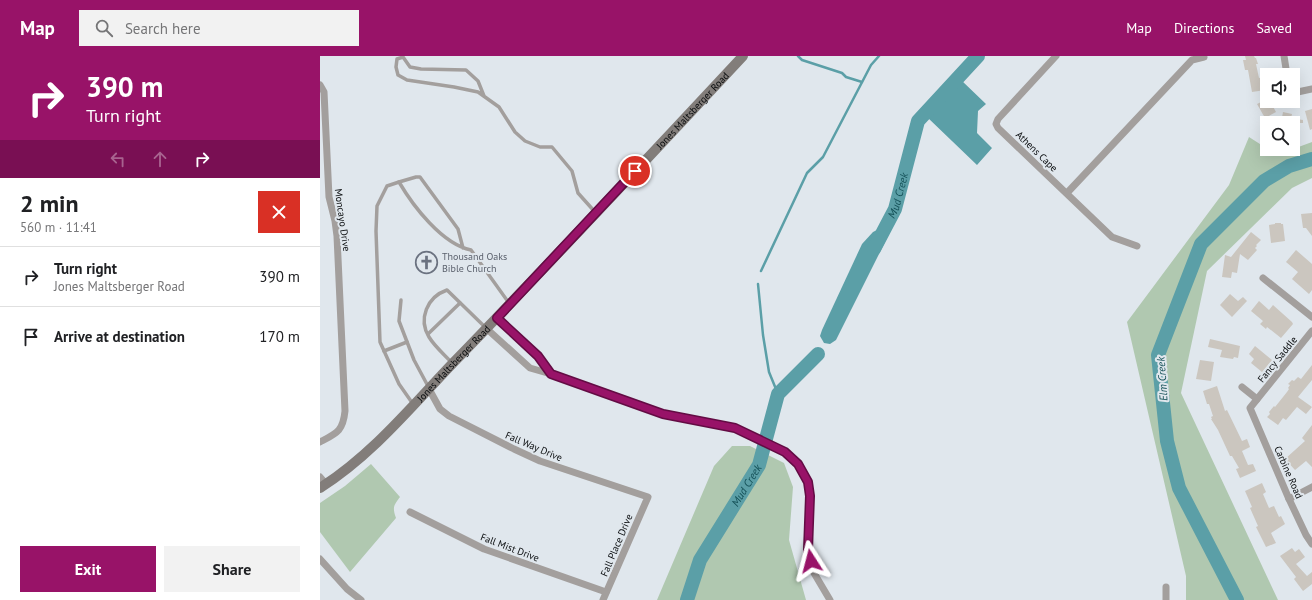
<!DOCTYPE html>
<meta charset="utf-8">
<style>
:root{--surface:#fff;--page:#f2f2f2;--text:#202124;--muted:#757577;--line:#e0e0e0;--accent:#981368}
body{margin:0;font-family:"PT Sans",sans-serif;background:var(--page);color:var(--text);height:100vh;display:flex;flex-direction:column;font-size:15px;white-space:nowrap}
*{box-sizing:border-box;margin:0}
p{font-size:13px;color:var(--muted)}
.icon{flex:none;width:22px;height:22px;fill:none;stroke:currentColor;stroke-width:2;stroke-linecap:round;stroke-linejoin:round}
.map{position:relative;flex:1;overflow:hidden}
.drawer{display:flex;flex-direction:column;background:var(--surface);width:320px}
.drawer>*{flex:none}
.banner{background:#981368;color:#fff;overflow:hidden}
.controls{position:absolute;left:940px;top:12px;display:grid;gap:8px}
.controls a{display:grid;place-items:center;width:40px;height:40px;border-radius:0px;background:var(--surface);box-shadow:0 4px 16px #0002;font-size:20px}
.pin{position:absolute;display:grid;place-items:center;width:34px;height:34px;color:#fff;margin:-17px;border:2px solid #fff;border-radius:50%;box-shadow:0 1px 4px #0007}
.me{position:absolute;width:44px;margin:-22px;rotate:351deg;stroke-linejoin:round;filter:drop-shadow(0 0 3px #0008)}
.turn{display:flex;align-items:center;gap:14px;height:84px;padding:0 20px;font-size:18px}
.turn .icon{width:52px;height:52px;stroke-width:2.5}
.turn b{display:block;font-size:28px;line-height:34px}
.lanes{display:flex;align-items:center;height:38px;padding:0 20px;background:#0003;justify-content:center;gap:20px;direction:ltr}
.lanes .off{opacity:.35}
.round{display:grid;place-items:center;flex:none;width:42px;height:42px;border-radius:0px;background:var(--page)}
.summary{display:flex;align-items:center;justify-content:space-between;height:68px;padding:0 20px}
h1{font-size:24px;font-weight:800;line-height:30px}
.button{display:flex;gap:8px;margin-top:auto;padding:8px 20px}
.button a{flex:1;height:46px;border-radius:0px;background:var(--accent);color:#fff;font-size:16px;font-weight:800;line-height:46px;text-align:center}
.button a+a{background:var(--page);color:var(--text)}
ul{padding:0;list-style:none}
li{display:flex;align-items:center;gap:12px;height:60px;padding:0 20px;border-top:1px solid var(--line)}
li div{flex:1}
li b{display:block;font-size:15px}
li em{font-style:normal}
header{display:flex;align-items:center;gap:24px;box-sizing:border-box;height:56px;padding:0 20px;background:var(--accent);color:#fff}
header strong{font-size:19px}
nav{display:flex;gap:22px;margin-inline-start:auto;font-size:14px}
.search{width:280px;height:36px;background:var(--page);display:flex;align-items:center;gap:10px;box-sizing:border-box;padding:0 14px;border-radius:0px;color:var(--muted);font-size:15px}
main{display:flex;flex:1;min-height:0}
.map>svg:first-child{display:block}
.green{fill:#b0c8b0}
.water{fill:#5b9fa7}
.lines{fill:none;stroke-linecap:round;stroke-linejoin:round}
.stream{stroke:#5b9fa7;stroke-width:2.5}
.river{stroke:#5b9fa7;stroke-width:14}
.building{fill:#cbc6bf}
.lane{stroke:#a39f9d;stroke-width:3.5}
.street{stroke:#a39f9d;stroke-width:7}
.secondary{stroke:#827d7a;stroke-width:10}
.route-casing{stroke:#630c44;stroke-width:10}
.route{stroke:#981368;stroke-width:7}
.labels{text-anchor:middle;stroke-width:4;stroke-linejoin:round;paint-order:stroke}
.street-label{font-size:10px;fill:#0a0d0f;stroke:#e0e7ed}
.worship-label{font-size:10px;fill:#5b616d;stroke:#e0e7ed;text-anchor:start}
.water-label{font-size:11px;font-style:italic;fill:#145057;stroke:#e0e7ed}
</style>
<header>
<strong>Map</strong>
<div class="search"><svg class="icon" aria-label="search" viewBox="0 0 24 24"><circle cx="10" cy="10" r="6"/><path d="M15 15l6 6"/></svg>Search here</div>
<nav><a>Map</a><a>Directions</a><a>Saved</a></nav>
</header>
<main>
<section class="drawer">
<div class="banner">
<div class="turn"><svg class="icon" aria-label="right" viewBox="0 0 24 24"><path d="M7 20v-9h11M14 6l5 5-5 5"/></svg><div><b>390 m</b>Turn right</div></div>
<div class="lanes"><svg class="icon off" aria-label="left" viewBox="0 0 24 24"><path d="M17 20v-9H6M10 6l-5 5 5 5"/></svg><svg class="icon off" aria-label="ahead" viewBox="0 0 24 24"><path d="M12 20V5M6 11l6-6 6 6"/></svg><svg class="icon" aria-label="right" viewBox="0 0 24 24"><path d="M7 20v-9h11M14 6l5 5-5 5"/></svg></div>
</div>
<div class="summary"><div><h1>2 min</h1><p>560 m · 11:41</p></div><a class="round" style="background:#d93025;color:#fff"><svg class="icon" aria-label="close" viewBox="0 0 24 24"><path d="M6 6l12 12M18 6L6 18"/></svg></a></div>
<ul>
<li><svg class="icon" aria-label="right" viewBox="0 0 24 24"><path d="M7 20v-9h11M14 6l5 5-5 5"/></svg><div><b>Turn right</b><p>Jones Maltsberger Road</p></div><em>390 m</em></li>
<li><svg class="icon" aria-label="arrive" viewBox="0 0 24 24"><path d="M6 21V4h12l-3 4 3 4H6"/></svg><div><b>Arrive at destination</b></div><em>170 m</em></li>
</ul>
<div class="button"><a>Exit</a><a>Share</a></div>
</section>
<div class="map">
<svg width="992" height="544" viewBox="0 0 992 544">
<rect width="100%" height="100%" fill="#e0e7ed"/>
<g class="green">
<path d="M929,81L957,99L992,86V122L972,132L887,215L861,337L958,544H866V520L807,266L909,129Z"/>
<path d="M412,390H430L464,407L473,431L469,484L486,544H337L394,410Z"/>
<path d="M51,408L80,441C74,449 72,451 76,462L30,516L0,476V447L25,430Z"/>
</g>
<g class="water">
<path d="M641,24L666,48L658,55L657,77L672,92L657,109L607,61Z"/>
<path d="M559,173L566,177L565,186L516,284L510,288L504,287L500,280L502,274L542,188L553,176Z"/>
</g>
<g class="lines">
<g class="stream">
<path d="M478,0L482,4L522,17L526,21L542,26"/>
<path d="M441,215L487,117L503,101L551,9L559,0"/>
<path d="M438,228L443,279L449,316L458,338"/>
</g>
<g class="river">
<path id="s1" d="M554,193L575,153L598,65L658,0"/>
<path id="s2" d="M367,544L380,504L439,409L458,338L498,298"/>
<path d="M917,544L859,432L847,385L838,299L881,188L944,125L969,110L992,103"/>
</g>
</g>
<g class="building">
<path d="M925,0H934L935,2H936L938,8H936L939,22L943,21L945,34L932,36L928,14H925L923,4H926Z"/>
<path d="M947,43V45H950L956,56L945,62L937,48Z"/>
<path d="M992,53V73L990,74L985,55Z"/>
<path d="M963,56L972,58L971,62L983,64V67H961Z"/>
<path d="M992,157V180L986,172H983L981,158Z"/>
<path d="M955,167H961V168H963L965,185L951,187L949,169L955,168Z"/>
<path d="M931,176L941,184L936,189L937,190L935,192L937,194L928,204L920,198L917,217L912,216L911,222L902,221L905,199L911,201Z"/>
<path d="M976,194L992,208V234L989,238L972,223L978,216L966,206Z"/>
<path d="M910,238L918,245L923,241L927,245L912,261L900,249Z"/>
<path d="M939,245L949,254L953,249L972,266L973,268L961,282L947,271L946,273L940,268L943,265L931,255Z"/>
<path d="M890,283L920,290L918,302L914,301L913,303L900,301L902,294L888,291Z"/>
<path d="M935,290L952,304L942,316L931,307L934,303L929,298Z"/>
<path d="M880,304L894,306L891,325L876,323Z"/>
<path d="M992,309V324L978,341L992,351L986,358L977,351L966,364L963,362L958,369L947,361L950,358L949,356L954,350L955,351L967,336L969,333L968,332L970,329L968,328L972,324L974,325L978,321L981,323Z"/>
<path d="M897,330L905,355L907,354L922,385L927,383L930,391L922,395L928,409L933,408L936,415L920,422L916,413L919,412L912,400H910L898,374L891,363H892L891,361L893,360L889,348H887L883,335Z"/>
<path d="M992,369V411L986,405L975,414L965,403L985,385L982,382Z"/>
<path d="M942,427L946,436L943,438L949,452L954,450L959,461L961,460L965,468L951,477L956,487L946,491L936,471L938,470L930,452L932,451L925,435Z"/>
<path d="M972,492L975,496L979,493L985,501L976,508L987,520L992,516V528L983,535L974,523L976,521L960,500Z"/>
</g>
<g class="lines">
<g class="lane">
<path d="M164,40L158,25L146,14L101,13L90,11L83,1L77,3L76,11L78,19L87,24L134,31L158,36L179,51L195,76L205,85L220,91H232L252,115L258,137L275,156"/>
<path d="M79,126L67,130L57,150L56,175L60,286L79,328L93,348"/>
<path d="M143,192L138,173L100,121H96L79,126C93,150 122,188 151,194L189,247"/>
<path d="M81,244L79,265L94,304L109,332"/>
<path d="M108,278L140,247"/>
<path d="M64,295L87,286"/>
<path d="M132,307C125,299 115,291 109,281C98,263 107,241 127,234L166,272"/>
</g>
<g class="street">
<path d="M736,0L678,63L676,68L678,72L792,181L817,190"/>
<path d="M964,0L967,19"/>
<path d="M0,29L4,36L9,141L15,165L17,180L25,355C23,375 17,377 0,386"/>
<path d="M973,37L992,33"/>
<path d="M747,137L872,4L884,1"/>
<path d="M943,222L992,261"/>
<path d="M177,262L218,300L231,318"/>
<path d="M167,273L210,312L231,318L343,358L415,372L465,396L478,408L488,426L490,440L488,494L494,517L510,544"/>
<path d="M992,275L930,352L969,443L986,479L992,488"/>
<path d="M922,331L937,343"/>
<path d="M109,333L120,353L129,360L194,393L220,405L328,441L283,544"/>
<path d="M0,421L6,428"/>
<path d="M969,443L992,431"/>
<path d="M90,456L164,493L286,536"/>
<path d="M0,503L27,533L41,544"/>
<path d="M846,544V531"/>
</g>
<path class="secondary" id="s3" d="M0,432C52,399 91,351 133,307C231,206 327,103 423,0"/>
</g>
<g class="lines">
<defs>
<path id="route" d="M315,115L177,262L218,300L231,318L343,358L415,372L465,396L478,408L488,426L490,440L488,494L491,505"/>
</defs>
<use href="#route" class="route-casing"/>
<use href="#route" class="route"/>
</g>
<defs>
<symbol id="church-ring" viewBox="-11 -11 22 22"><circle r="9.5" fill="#e0e7ed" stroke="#6b7280" stroke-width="1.5"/><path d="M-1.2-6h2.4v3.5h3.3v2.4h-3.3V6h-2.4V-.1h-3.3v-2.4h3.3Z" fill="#6b7280"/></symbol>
</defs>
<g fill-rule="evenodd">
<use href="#church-ring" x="94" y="194" width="25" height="25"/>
</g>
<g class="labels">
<g class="street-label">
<text dy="4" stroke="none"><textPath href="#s3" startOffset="531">Jones Maltsberger Road</textPath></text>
<text transform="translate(717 95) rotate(44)" y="4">Athens Cape</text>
<text transform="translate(23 164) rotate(82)" y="4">Moncayo Drive</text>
<text transform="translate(957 303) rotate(-51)" y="4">Fancy Saddle</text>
<text dy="4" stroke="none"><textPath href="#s3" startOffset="183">Jones Maltsberger Road</textPath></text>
<text transform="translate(214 390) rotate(23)" y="4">Fall Way Drive</text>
<text transform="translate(969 416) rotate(66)" y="4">Carbine Road</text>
<text transform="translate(296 489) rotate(-67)" y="4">Fall Place Drive</text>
<text transform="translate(190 491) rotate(21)" y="4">Fall Mist Drive</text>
</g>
<g class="worship-label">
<text x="122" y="204">Thousand Oaks<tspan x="122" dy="12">Bible Church</tspan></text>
</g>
<g class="water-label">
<text dy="4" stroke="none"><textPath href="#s1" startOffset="59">Mud Creek</textPath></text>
<text transform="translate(842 323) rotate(-94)" y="4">Elm Creek</text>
<text dy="4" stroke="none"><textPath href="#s2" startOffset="130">Mud Creek</textPath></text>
</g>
</g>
</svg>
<div class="controls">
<a><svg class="icon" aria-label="sound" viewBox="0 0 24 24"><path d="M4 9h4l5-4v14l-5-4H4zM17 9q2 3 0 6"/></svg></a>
<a><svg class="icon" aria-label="search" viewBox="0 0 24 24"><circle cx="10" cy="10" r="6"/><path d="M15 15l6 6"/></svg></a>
</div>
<div class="pin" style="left:315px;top:115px;background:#d93025"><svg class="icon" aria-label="arrive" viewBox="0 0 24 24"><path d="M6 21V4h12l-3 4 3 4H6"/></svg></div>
<svg class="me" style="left:491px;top:505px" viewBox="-20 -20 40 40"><path d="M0-17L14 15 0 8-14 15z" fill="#981368" stroke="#fff" stroke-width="4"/></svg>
</div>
</main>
